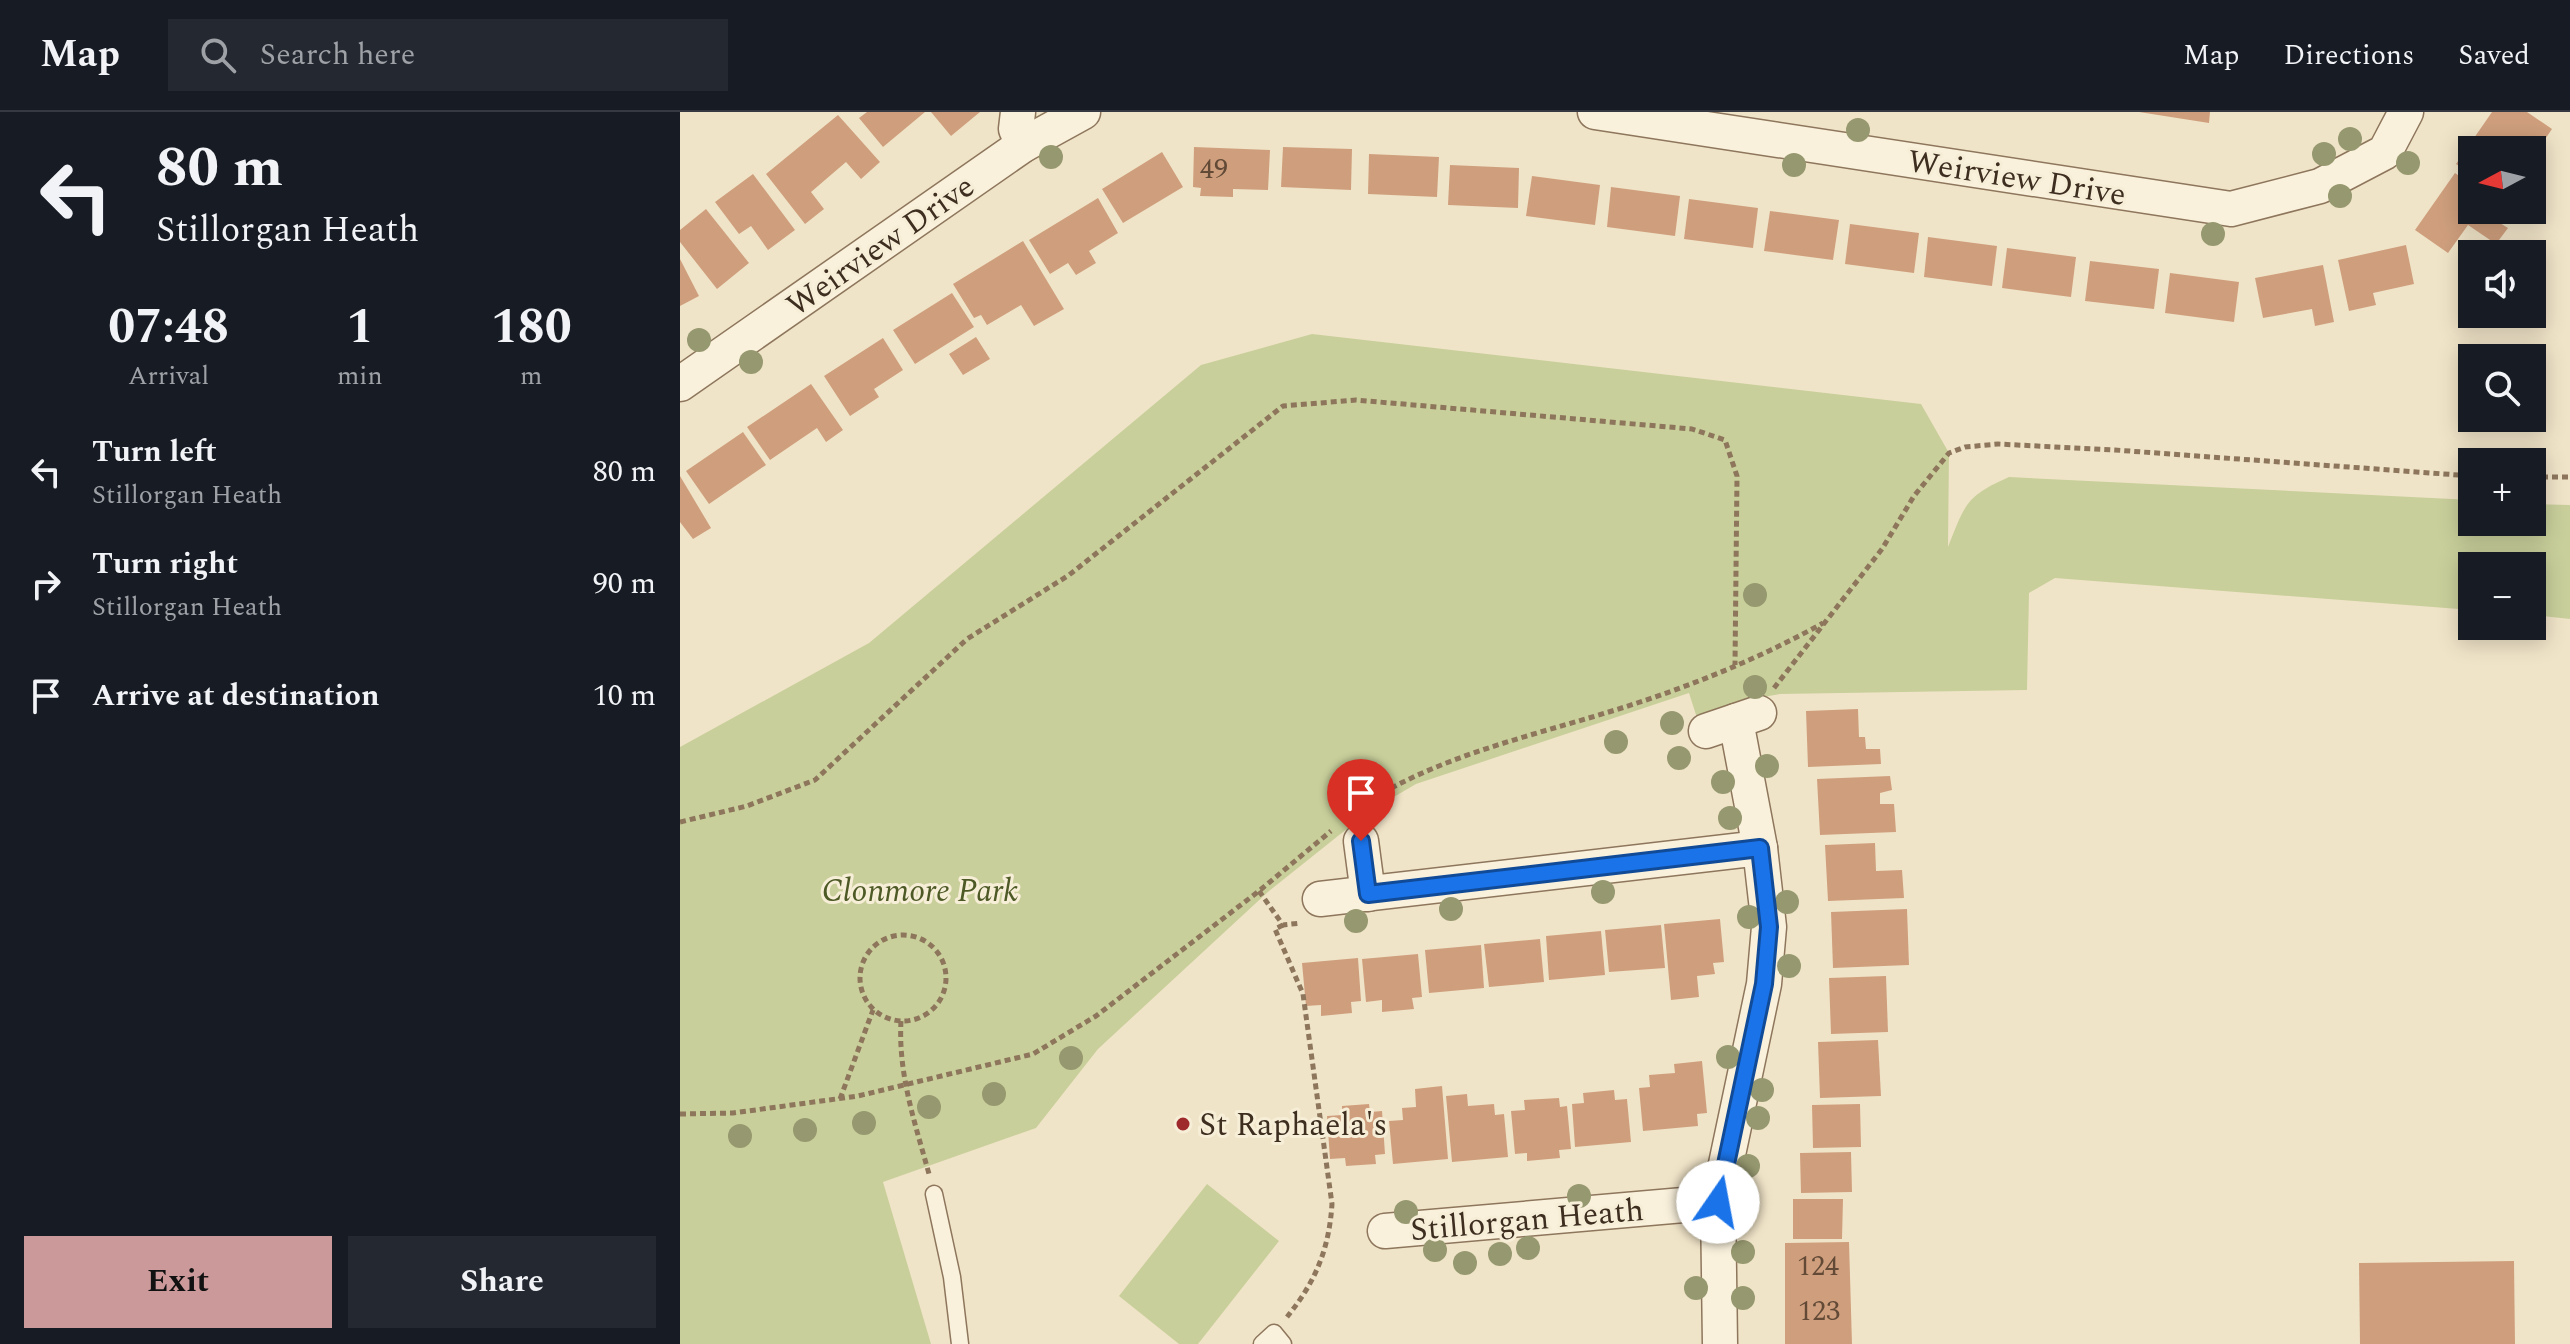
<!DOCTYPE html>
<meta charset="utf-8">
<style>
:root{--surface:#171b24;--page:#242831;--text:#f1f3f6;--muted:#9ea1a6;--line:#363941;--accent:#cc999b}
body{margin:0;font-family:Spectral,serif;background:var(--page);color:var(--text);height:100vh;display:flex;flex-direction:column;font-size:30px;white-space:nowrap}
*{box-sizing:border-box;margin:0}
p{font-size:26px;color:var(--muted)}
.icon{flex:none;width:44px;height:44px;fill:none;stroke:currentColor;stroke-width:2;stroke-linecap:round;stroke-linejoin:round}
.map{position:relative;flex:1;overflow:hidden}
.sheet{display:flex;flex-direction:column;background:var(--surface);width:680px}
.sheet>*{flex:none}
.hud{background:#171b24;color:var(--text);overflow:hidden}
.needle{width:52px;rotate:263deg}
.buttons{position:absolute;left:1778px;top:24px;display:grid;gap:16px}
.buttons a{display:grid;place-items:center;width:88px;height:88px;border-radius:0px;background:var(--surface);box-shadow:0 4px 20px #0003;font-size:40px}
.pin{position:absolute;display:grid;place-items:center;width:68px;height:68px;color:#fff;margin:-82px -34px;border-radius:50% 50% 50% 0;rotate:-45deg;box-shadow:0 0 8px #0007}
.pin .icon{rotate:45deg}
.me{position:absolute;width:88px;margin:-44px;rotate:12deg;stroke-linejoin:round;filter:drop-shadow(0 0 6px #0008)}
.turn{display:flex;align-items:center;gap:28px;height:168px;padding:0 24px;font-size:36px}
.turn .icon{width:104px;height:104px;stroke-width:2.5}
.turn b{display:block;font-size:56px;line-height:68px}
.eta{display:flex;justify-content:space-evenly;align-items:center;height:136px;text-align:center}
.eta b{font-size:48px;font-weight:700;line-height:56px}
.button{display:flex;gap:16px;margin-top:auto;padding:16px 24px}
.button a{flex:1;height:92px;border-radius:0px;background:var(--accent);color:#111;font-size:32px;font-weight:700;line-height:92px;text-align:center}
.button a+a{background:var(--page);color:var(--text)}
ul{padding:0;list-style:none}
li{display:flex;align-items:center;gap:24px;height:112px;padding:0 24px}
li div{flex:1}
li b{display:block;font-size:30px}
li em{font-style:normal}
header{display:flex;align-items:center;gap:48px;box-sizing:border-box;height:112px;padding:0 40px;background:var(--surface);border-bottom:2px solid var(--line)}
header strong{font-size:38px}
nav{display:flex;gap:44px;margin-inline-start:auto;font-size:28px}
.search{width:560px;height:72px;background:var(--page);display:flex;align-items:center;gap:20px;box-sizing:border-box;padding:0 28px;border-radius:0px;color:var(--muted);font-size:30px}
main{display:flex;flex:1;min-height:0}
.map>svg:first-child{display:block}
.green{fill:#c9cf9b}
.building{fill:#cf9f7d}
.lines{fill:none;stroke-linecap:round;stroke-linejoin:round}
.service-casing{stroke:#8d765c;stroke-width:19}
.minor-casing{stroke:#8d765c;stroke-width:37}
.path{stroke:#8d765c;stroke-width:5;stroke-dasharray:6 4;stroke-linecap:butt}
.service{stroke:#faf1dc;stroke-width:16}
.minor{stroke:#faf1dc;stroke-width:34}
.tree{fill:#96986f}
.route-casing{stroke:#114b97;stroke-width:20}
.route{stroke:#1a73e8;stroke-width:14}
.poi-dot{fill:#9e2a2b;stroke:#f7eed8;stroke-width:3}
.labels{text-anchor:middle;stroke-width:6;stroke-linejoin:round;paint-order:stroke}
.number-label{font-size:28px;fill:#624a37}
.street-label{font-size:32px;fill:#3d2e20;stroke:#f7eed8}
.park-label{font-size:32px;font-style:italic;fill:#4d5a26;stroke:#f7eed8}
.poi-label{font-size:32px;fill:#3d2e20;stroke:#f7eed8;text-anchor:start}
</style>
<header>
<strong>Map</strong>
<div class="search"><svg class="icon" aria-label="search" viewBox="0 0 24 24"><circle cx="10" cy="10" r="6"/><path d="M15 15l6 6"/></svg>Search here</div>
<nav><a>Map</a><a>Directions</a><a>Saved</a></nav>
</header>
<main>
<section class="sheet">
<div class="hud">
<div class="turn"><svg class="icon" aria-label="left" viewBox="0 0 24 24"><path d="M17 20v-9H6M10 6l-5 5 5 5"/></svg><div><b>80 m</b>Stillorgan Heath</div></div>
</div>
<div class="eta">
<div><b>07:48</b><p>Arrival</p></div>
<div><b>1</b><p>min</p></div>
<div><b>180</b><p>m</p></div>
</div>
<ul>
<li><svg class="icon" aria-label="left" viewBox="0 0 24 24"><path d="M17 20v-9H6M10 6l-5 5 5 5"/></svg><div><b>Turn left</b><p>Stillorgan Heath</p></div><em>80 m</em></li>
<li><svg class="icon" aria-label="right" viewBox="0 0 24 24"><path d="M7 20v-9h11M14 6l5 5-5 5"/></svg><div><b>Turn right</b><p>Stillorgan Heath</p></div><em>90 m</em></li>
<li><svg class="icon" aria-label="arrive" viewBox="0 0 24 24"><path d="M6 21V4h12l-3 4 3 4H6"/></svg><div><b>Arrive at destination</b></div><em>10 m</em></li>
</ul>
<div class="button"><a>Exit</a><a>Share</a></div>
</section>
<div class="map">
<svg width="1890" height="1232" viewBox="0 0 1890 1232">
<rect width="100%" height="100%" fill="#f0e4c8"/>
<g class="green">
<path d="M632,222L1241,292L1269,341L1268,435C1285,392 1286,384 1329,365L1792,388V410H1852V392L1890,393V507L1852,503V454H1792V498L1375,466L1349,481L1347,578L1100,582L1078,586L1018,609L1009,581L736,672L688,700L589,779L418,937L356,1016L203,1070L251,1232H0V635L189,531L521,253Z"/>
<path d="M527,1072L599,1129L518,1232H499L439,1184Z"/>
</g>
<g class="building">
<path d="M187,0H245L203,35L179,6Z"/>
<path d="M251,0H300L271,24Z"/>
<path d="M1459,0H1530L1529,11Z"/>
<path d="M1812,0H1847L1872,17L1861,33L1853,28L1849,35L1843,30L1838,38H1792V63L1776,52Z"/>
<path d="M158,3L200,50L181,67L166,50L131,80L144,97L125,112L86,62Z"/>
<path d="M514,35L590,38L588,78L553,77V85L520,84L521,76L513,75Z"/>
<path d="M603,35L672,37L671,78L601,75Z"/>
<path d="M482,40L503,75L443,111L422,77Z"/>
<path d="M689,42L759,45L757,85L688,82Z"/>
<path d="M770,53L839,56L838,96L768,93Z"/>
<path d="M1775,61L1792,73V98H1822L1815,108L1828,116L1816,132L1788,113L1768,141L1735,118Z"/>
<path d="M73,62L115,118L88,138L71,114L59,122L35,90Z"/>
<path d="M852,64L920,73L915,113L846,104Z"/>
<path d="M931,75L1000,84L995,124L927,115Z"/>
<path d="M418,86L438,121L409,139L416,151L396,163L388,151L370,162L349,128Z"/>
<path d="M1009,87L1078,96L1073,136L1004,127Z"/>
<path d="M26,97L69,151L37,177L0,130V118Z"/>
<path d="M1090,99L1159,108L1153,148L1084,139Z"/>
<path d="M1170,112L1239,121L1234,161L1165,152Z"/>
<path d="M1248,125L1317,134L1312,174L1244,165Z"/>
<path d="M343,129L384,197L354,214L341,193L307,213L301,203L294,206L273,172Z"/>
<path d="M1726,133L1734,172L1693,181L1696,193L1669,199L1658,148Z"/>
<path d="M1327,136L1396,145L1391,185L1322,176Z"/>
<path d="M0,147L19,184L0,194Z"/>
<path d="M1410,149L1479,157L1474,197L1405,189Z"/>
<path d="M1643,153L1654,210L1635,214L1632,197L1583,206L1575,166Z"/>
<path d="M1490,161L1559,170L1554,210L1485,201Z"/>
<path d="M272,181L294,215L235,252L213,218Z"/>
<path d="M296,225L310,247L283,263L269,242Z"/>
<path d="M203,226L223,258L194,277L199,285L170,304L144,264Z"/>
<path d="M131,272L163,318L146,330L137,316L90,348L67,315Z"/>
<path d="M63,320L86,353L29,392L6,359Z"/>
<path d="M0,364L31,416L13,427L0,410Z"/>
<path d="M1178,597L1179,625H1185L1186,637H1200L1201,652L1128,655L1126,599Z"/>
<path d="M1210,664L1212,678L1200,681V692H1214L1216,720L1140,723L1137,667Z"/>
<path d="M1195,731L1196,759L1222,758L1224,786L1148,789L1145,733Z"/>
<path d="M1227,797L1229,853L1153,856L1151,800Z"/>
<path d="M1040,807L1044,850L1033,851L1035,862L1017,864L1019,885L991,888L984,812Z"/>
<path d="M981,813L985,856L929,860L925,818Z"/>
<path d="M921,819L925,863L869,868L866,824Z"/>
<path d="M860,827L864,870L809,875L804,832Z"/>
<path d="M801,833L804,876L749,881L745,838Z"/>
<path d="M738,842L742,885L732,886L734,897L702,900V888L686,890L682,847Z"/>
<path d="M678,846L681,889L671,890L672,901L641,904V893L626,894L622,851Z"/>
<path d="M1206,864L1208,920L1151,922L1149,866Z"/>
<path d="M1198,928L1201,984L1140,986L1138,930Z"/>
<path d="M1022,949L1027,1001L1017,1002L1018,1014L963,1019L959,976L970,975L969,963L995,961L994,952Z"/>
<path d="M762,974L768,1047L713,1052L709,1009L723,1008L722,996L736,995L735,977Z"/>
<path d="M934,978L935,988L947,987L951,1030L895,1035L892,992L904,991L903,981Z"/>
<path d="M787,982L788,994L814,992L815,1003L824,1002L828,1045L772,1050L766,984Z"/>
<path d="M879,986L880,995L887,994L891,1037L879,1038L880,1046L847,1049V1041L835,1042L831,999L845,998L844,988Z"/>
<path d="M689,992L690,1000L702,999L705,1042L695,1043L696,1052L666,1054L665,1046L650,1047L647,1004L662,1003V994Z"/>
<path d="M1180,992L1181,1035L1133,1036L1132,993Z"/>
<path d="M1171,1040L1172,1080L1121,1081L1120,1041Z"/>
<path d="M1113,1087H1163L1162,1127H1113Z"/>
<path d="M1169,1130L1172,1232H1105V1131Z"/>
<path d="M1834,1149L1835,1232H1680L1679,1151Z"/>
</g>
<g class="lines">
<defs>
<g id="service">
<path d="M254,1082L272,1165L280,1232"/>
<path d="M582,1232L594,1221L603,1232"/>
</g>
<g id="minor">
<path d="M338,0L336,17L343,33"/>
<path d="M915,0L1551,97L1640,74L1705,40L1726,0"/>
<path d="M0,272L343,33L403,0"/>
<path d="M1026,619L1079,601"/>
<path d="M681,729L688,782"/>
<path d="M640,787L1080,736"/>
<path d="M705,1119L1038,1090"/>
<path d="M1040,1232L1038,1090L1084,872L1089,815L1080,736L1056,609"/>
</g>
</defs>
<use href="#service" class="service-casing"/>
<use href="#minor" class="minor-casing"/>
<g class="path">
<path d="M1852,365H1890"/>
<path d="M1094,576L1202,437L1234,384L1269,341L1285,335L1318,332L1435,338L1792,364"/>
<path d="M677,697C758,641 864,622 957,591C1021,570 1084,544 1143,511"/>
<path d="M0,710L67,694L135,668L287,527L389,463L603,294L676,288L1012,317L1045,328L1057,364L1055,553"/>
<path d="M579,779L603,813L621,811"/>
<path d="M603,813L595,817L623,882L652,1092C649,1137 636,1169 607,1205"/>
<circle cx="223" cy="866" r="43"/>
<path d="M221,909C218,962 235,1011 249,1062"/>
<path d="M160,987L193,898"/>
<path d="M0,1002L53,1001L178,984L353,942L416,904L579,779L651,719"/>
</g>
<use href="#service" class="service"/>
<use href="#minor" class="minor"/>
</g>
<g class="tree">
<circle cx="1178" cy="18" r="12"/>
<circle cx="1670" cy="27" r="12"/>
<circle cx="1644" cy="42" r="12"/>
<circle cx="371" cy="45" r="12"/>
<circle cx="1728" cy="51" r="12"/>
<circle cx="1114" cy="53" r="12"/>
<circle cx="1660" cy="84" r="12"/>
<circle cx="1533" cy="122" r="12"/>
<circle cx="19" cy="228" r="12"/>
<circle cx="71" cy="250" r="12"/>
<circle cx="1075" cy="483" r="12"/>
<circle cx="1075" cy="575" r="12"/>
<circle cx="992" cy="611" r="12"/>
<circle cx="936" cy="630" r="12"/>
<circle cx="999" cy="646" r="12"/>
<circle cx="1087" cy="654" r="12"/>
<circle cx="1043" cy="670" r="12"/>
<circle cx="1050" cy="706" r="12"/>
<circle cx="923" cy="780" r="12"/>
<circle cx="1107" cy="790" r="12"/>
<circle cx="771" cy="797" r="12"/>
<circle cx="1069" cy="805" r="12"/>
<circle cx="676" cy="809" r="12"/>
<circle cx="1109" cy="854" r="12"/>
<circle cx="1048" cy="945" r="12"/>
<circle cx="391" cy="946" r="12"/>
<circle cx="1082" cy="978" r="12"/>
<circle cx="314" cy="982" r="12"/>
<circle cx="249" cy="995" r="12"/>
<circle cx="1078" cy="1006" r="12"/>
<circle cx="184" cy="1011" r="12"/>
<circle cx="125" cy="1018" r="12"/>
<circle cx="60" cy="1024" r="12"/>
<circle cx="1068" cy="1054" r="12"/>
<circle cx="899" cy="1084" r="12"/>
<circle cx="726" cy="1100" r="12"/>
<circle cx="848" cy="1136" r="12"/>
<circle cx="755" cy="1138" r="12"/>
<circle cx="1063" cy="1140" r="12"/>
<circle cx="820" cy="1142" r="12"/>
<circle cx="785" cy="1151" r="12"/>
<circle cx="1016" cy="1176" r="12"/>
<circle cx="1063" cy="1186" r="12"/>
</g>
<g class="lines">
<defs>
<path id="route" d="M681,729L688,782L1080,736L1089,815L1084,872L1038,1090"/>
</defs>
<use href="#route" class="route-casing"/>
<use href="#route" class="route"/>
</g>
<circle class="poi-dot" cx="503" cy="1012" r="8"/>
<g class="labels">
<g class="number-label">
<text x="534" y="66">49</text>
<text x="1138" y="1163">124</text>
<text x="1139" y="1208">123</text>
</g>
<g class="street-label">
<text transform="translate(1337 65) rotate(9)" y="11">Weirview Drive</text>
<text transform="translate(200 133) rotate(-35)" y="11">Weirview Drive</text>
<text transform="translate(847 1107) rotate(-5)" y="11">Stillorgan Heath</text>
</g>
<g class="park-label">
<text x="240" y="789">Clonmore Park</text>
</g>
<g class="poi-label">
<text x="519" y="1023">St Raphaela's</text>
</g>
</g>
</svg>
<div class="buttons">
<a><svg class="needle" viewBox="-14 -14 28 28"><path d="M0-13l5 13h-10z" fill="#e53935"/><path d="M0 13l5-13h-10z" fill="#9ea1a6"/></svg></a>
<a><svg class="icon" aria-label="sound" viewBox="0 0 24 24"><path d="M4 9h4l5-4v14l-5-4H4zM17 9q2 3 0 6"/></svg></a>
<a><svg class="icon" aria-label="search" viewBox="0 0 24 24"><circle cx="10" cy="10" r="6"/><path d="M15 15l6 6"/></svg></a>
<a>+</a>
<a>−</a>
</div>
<div class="pin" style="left:681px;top:729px;background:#d93025"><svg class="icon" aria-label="arrive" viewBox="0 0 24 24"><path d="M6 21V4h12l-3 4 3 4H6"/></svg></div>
<svg class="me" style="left:1038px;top:1090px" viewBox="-20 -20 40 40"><circle r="19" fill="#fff"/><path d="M0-13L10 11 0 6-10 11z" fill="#1a73e8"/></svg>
</div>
</main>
